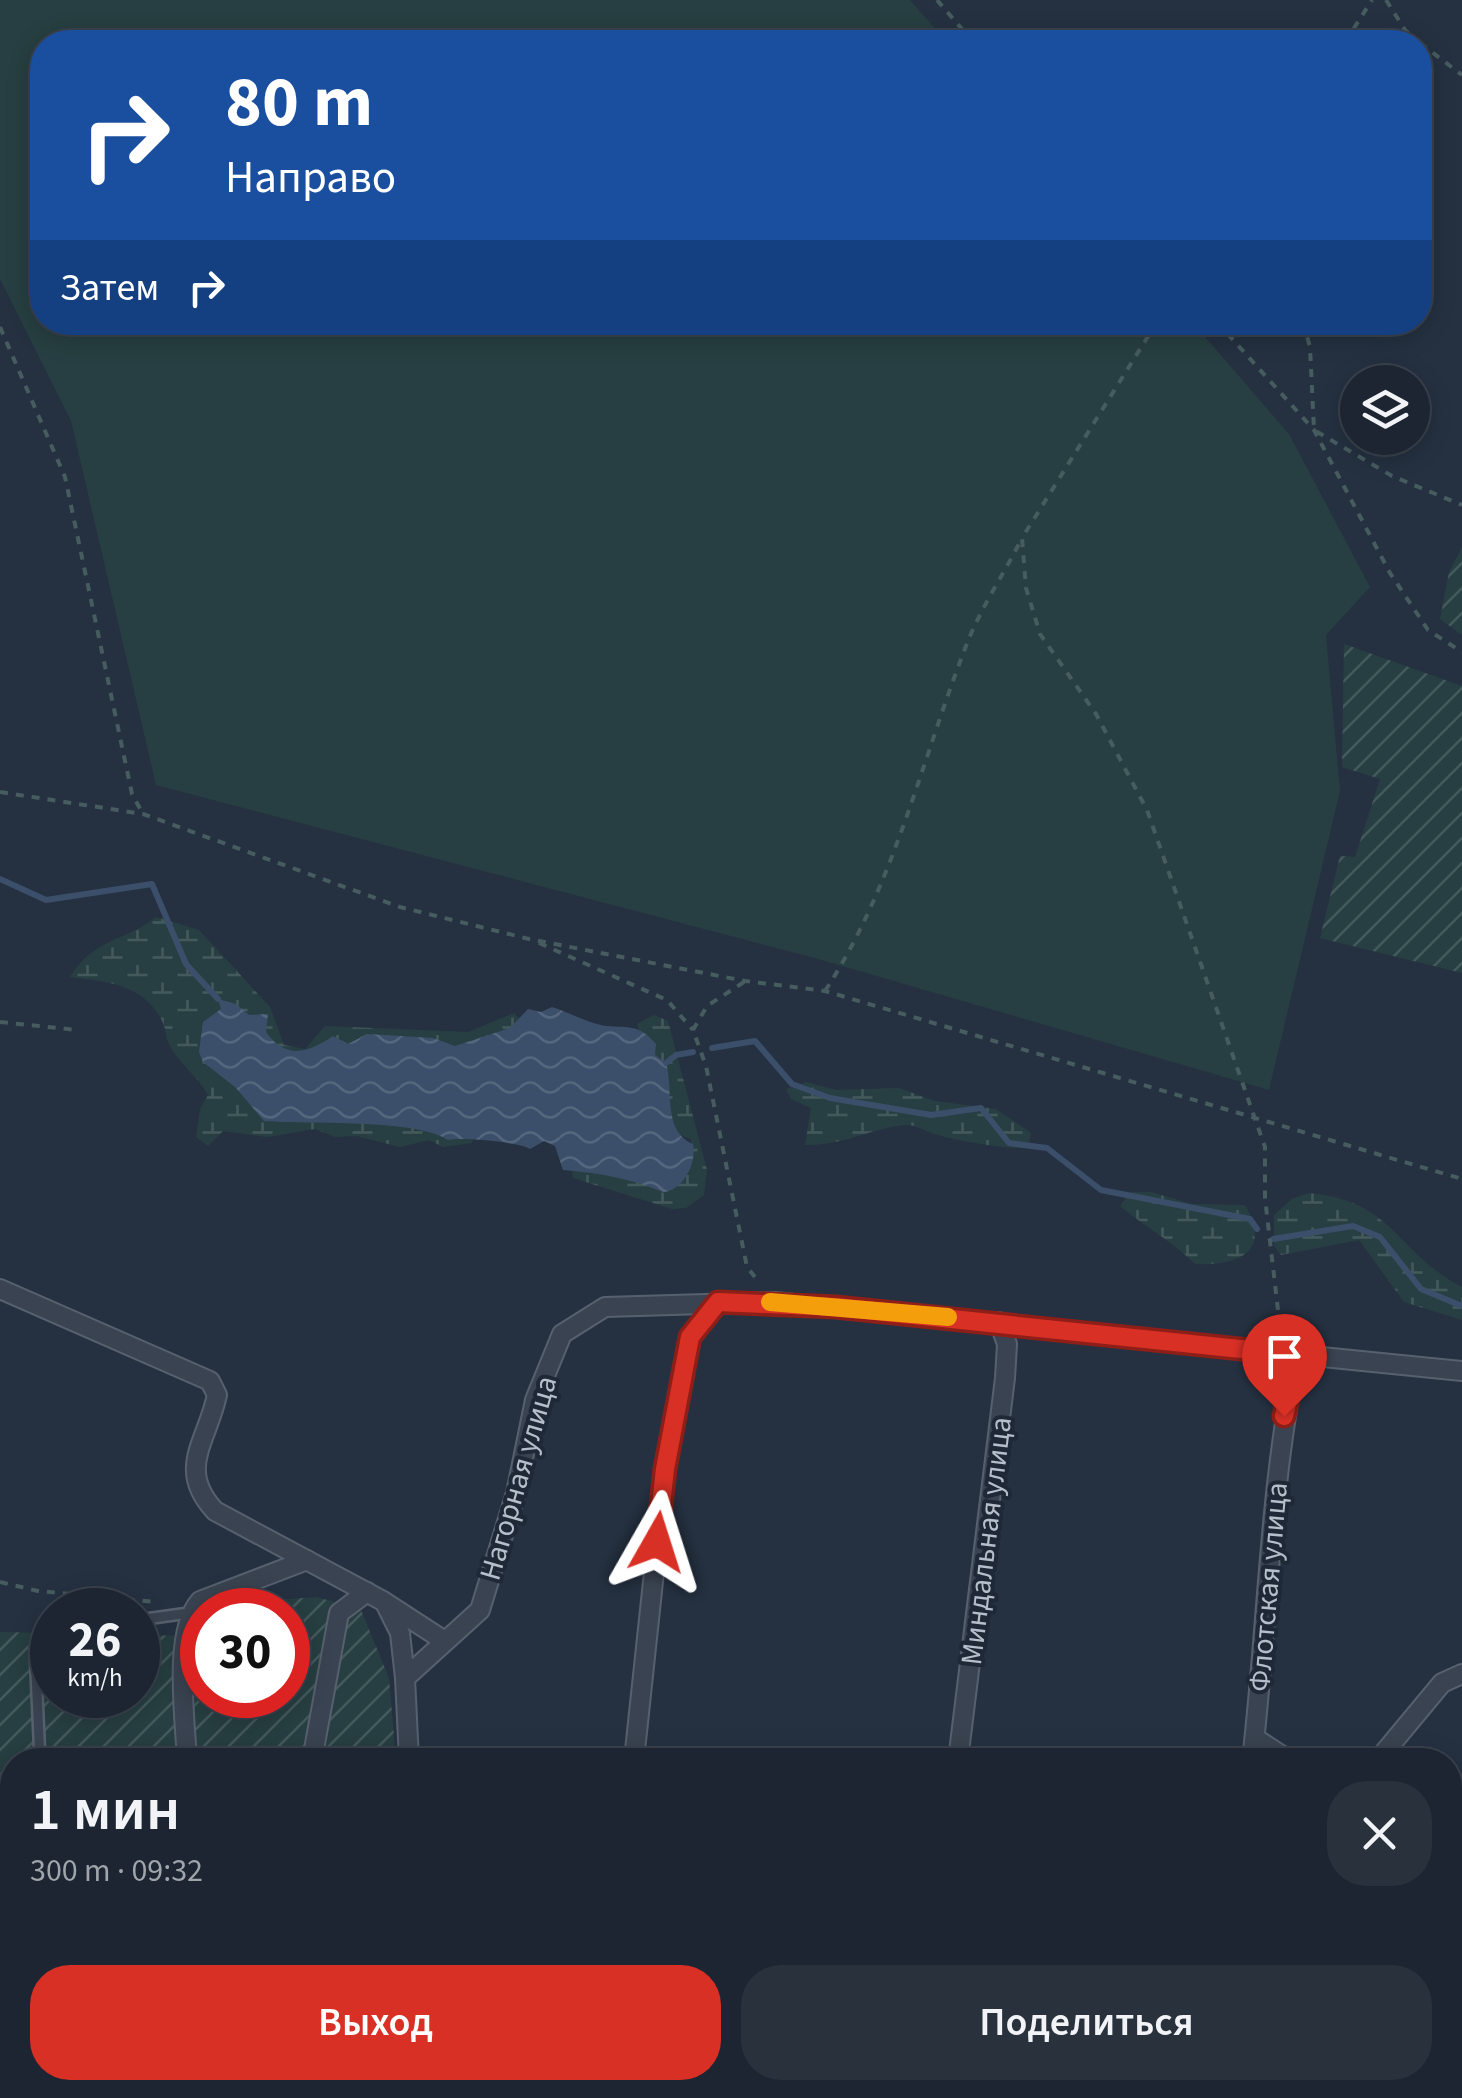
<!DOCTYPE html>
<html lang="ru">
<meta charset="utf-8">
<style>
:root{--surface:#1c2531;--page:#29313d;--text:#f1f3f6;--muted:#a0a5ab;--line:#3a424d;--accent:#d93025}
body{margin:0;font-family:"Source Sans 3",sans-serif;background:var(--page);color:var(--text);height:100vh;display:flex;flex-direction:column;font-size:38px;white-space:nowrap}
*{box-sizing:border-box;margin:0}
p{font-size:32px;color:var(--muted)}
.icon{flex:none;width:55px;height:55px;fill:none;stroke:currentColor;stroke-width:2;stroke-linecap:round;stroke-linejoin:round}
.map{position:relative;flex:1;overflow:hidden}
.drawer{position:absolute;left:0px;top:1748px;width:1462px;height:352px;display:flex;flex-direction:column;background:var(--surface);border-radius:40px 40px 0 0;box-shadow:0 5px 25px #0003,0 0 0 2px var(--line)}
.drawer>*{flex:none}
.hud{position:absolute;left:30px;top:30px;width:1402px;height:305px;border-radius:40px;box-shadow:0 5px 25px #0003,0 0 0 2px var(--line);background:#1a4fa0;color:#fff;overflow:hidden}
.buttons{position:absolute;left:1340px;top:365px;display:grid;gap:20px}
.buttons a{display:grid;place-items:center;width:90px;height:90px;border-radius:50%;background:var(--surface);box-shadow:0 5px 25px #0003,0 0 0 2px var(--line);font-size:50px}
.speed{position:absolute;left:30px;top:1588px;display:flex;gap:20px;font-size:50px;font-weight:700;text-align:center}
.speed>*{display:grid;place-content:center;width:130px;height:130px;border-radius:50%;background:var(--surface);box-shadow:0 5px 25px #0003,0 0 0 2px var(--line);line-height:1}
.speed small{font-size:25px;font-weight:400}
.speed .limit{border:15px solid #d22;background:#fff;color:#111}
.pin{position:absolute;display:grid;place-items:center;width:85px;height:85px;color:#fff;margin:-102px -42px;border-radius:50% 50% 50% 0;rotate:-45deg;box-shadow:0 0 10px #0007}
.pin .icon{rotate:45deg}
.me{position:absolute;width:110px;margin:-55px;rotate:6deg;stroke-linejoin:round;filter:drop-shadow(0 0 8px #0008)}
.turn{display:flex;align-items:center;gap:35px;height:210px;padding:0 30px;font-size:45px}
.turn .icon{width:130px;height:130px;stroke-width:2.5}
.turn b{display:block;font-size:70px;line-height:85px}
.then{display:flex;align-items:center;height:95px;padding:0 30px;background:#0003;gap:20px;font-size:38px}
.round{display:grid;place-items:center;flex:none;width:105px;height:105px;border-radius:40px;background:var(--page)}
.summary{display:flex;align-items:center;justify-content:space-between;height:170px;padding:0 30px}
h1{font-size:60px;font-weight:600;line-height:75px}
.primary-button{display:flex;gap:20px;margin-top:auto;padding:20px 30px}
.primary-button a{flex:1;height:115px;border-radius:40px;background:var(--accent);color:#fff;font-size:40px;font-weight:600;line-height:115px;text-align:center}
.primary-button a+a{background:var(--page);color:var(--text)}
.map>svg:first-child{display:block}
.grass{fill:#273f42}
.wetland{fill:url(#wetland-marsh)}
.garden{fill:url(#garden-furrows)}
.water{fill:url(#water-waves)}
.lines{fill:none;stroke-linecap:round;stroke-linejoin:round}
.stream{stroke:#3b4f6a;stroke-width:6}
.service-casing{stroke:#57616e;stroke-width:14}
.minor-casing{stroke:#57616e;stroke-width:22}
.path{stroke:#465c5f;stroke-width:4;stroke-dasharray:8 8;stroke-linecap:butt}
.service{stroke:#3a4351;stroke-width:9}
.minor{stroke:#3a4351;stroke-width:18}
.route-casing{stroke:#8d1f18;stroke-width:25}
.route{stroke:#d93025;stroke-width:18}
.slow{stroke:#f59e0b;stroke-width:18}
.labels{text-anchor:middle;stroke-width:8;stroke-linejoin:round;paint-order:stroke}
.street-label{font-size:30px;fill:#b6becb;stroke:#1e2836}
</style>
<div class="map">
<svg width="1462" height="2098" viewBox="0 0 1462 2098">
<defs>
<pattern id="wetland-marsh" width="20" height="14" patternUnits="userSpaceOnUse" patternTransform="scale(2.5)"><rect width="20" height="14" fill="#273f42"/><path d="M1 5h8M5 5V1M11 12h8M15 12V8" fill="none" stroke="#44595c"/></pattern>
<pattern id="garden-furrows" width="10" height="10" patternUnits="userSpaceOnUse" patternTransform="scale(2.5)"><rect width="10" height="10" fill="#273f42"/><path d="M-1 1l2-2M0 10L10 0M9 11l2-2" fill="none" stroke="#44595c"/></pattern>
<pattern id="water-waves" width="16" height="10" patternUnits="userSpaceOnUse" patternTransform="scale(2.5)"><rect width="16" height="10" fill="#3b4f6a"/><path d="M0 5q4-4 8 0t8 0" fill="none" stroke="#55677e"/></pattern>
</defs>
<rect width="100%" height="100%" fill="#253141"/>
<path class="grass" d="M0,0H910L947,42H42V322L1193,323L1289,434L1370,587L1326,635L1340,791L1269,1090L811,957L156,785L71,421L0,279Z"/>
<g class="wetland">
<path d="M156,917L199,930L270,1007L284,1045L305,1049L325,1026L468,1032L514,1013L520,1020C495,1055 464,1048 427,1044C410,1041 395,1047 379,1049L368,1039L348,1053C316,1044 293,1067 255,1052L246,1020L227,1018L209,1030L210,1051L218,1064L234,1053C247,1058 247,1067 256,1076C274,1095 291,1102 315,1108L313,1116C336,1130 357,1118 382,1119C414,1121 442,1136 474,1134L472,1143L443,1147L429,1140L400,1147L357,1136L335,1137L315,1129L267,1137L223,1131L208,1146L196,1137L200,1109L208,1095C198,1076 180,1065 170,1046C166,1039 166,1030 163,1023C145,984 108,982 70,977C95,937 125,942 156,917Z"/>
<path d="M654,1015L668,1021L707,1170L704,1195L686,1208L672,1209L573,1178L572,1168L692,1155L691,1139L674,1133L637,1024Z"/>
<path d="M806,1082L836,1090L899,1088L935,1101L996,1109L1031,1133L1028,1148C1007,1149 955,1141 935,1134C925,1131 915,1124 905,1125C870,1129 840,1146 805,1145L811,1108L791,1099L786,1089Z"/>
<path d="M1131,1192H1151L1192,1204L1245,1205C1273,1252 1237,1266 1195,1264C1171,1240 1145,1227 1120,1206Z"/>
<path d="M1308,1193C1394,1200 1395,1252 1462,1287V1320L1404,1302L1359,1240L1281,1255L1274,1246V1215L1292,1199Z"/>
</g>
<g class="garden">
<path d="M1462,547V635L1440,619L1449,572Z"/>
<path d="M1344,644L1462,686V973L1320,938L1340,856L1355,857L1380,779L1342,767Z"/>
<path d="M317,1597L361,1610L389,1678L396,1760H12V2088H301L295,2098H0V1632L52,1633V1695H138V1635L199,1636L202,1614V1695H288V1610H203L204,1605Z"/>
</g>
<path class="water" d="M218,999L236,1004L249,1015L268,1014L266,1032C286,1060 308,1053 333,1036L348,1044L367,1034L433,1038L455,1046L510,1028L528,1009L541,1012L552,1007C568,1012 590,1024 606,1026C629,1028 639,1024 656,1044L655,1055L666,1063C674,1089 662,1131 693,1144C697,1163 683,1191 663,1192C629,1178 599,1173 563,1170L555,1146L544,1141L530,1149C520,1142 462,1137 448,1140C415,1118 308,1125 264,1121L235,1087L203,1062L199,1052L203,1022L221,1009Z"/>
<g class="lines">
<g class="stream">
<path d="M0,879L46,900L152,884L186,964L218,999"/>
<path d="M712,1048L755,1041L792,1084L830,1098L931,1115L981,1108L1009,1143L1047,1148L1101,1190L1250,1219L1257,1229"/>
<path d="M666,1063L676,1055L693,1052"/>
<path d="M1273,1239L1353,1226L1380,1237L1421,1289L1462,1306"/>
</g>
<defs>
<g id="service">
<path d="M138,1620L189,1613"/>
<path d="M40,1760L35,1651L42,1627L52,1623"/>
</g>
<g id="minor">
<path d="M0,1289L210,1381L217,1395C207,1442 176,1469 215,1511L383,1601L443,1640"/>
<path d="M386,1605L400,1633L405,1678"/>
<path d="M1255,1738L1287,1759L1307,1760"/>
<path d="M187,1760C185,1719 173,1631 200,1601L307,1560"/>
<path d="M312,1760L339,1613L367,1592"/>
<path d="M409,1760L405,1678L480,1610L516,1493L535,1400L562,1334L605,1307L775,1302L1462,1371"/>
<path d="M634,1760L665,1469L690,1337L718,1302"/>
<path d="M958,1760L1005,1378L1007,1344L999,1322"/>
<path d="M1252,1760C1268,1624 1269,1489 1297,1355"/>
<path d="M1378,1760L1442,1683L1462,1674"/>
<path d="M0,1988L12,1983"/>
<path d="M1450,2014L1462,2023"/>
<path d="M298,2088L336,2098"/>
<path d="M82,2098L91,2088"/>
<path d="M1172,2098L1178,2088"/>
</g>
</defs>
<use href="#service" class="service-casing"/>
<use href="#minor" class="minor-casing"/>
<g class="path">
<path d="M937,0L973,42"/>
<path d="M1386,0L1405,30L1419,42"/>
<path d="M1345,42L1372,0"/>
<path d="M1420,43L1462,75"/>
<path d="M1157,322L1022,538L1026,588L1040,634L1096,714L1147,810L1254,1116L1265,1147V1198L1281,1336"/>
<path d="M1217,322L1314,430L1390,573L1428,630L1462,652"/>
<path d="M1303,322L1310,347L1314,430L1392,476L1462,505"/>
<path d="M0,327L65,477L132,794L143,814"/>
<path d="M0,792L143,814L400,907L529,939L745,981L825,991L1462,1179"/>
<path d="M539,943L667,1000L693,1030"/>
<path d="M744,982L707,1006L693,1030L706,1066L747,1267L759,1282"/>
<path d="M825,991C894,886 921,762 966,646C980,609 1004,574 1022,538"/>
<path d="M0,1022L77,1030"/>
<path d="M0,1582L38,1591L156,1602"/>
</g>
<use href="#service" class="service"/>
<use href="#minor" class="minor"/>
</g>
<g class="lines">
<defs>
<path id="route" d="M657,1542L665,1469L690,1337L718,1302L836,1307L1298,1355L1284,1416"/>
</defs>
<use href="#route" class="route-casing"/>
<use href="#route" class="route"/>
<path class="slow" d="M770,1302L948,1317"/>
</g>
<g class="labels">
<g class="street-label">
<text transform="translate(518 1478) rotate(-74)" y="10">Нагорная улица</text>
<text transform="translate(986 1541) rotate(-83)" y="10">Миндальная улица</text>
<text transform="translate(1268 1587) rotate(-85)" y="10">Флотская улица</text>
</g>
</g>
</svg>
<div class="buttons">
<a><svg class="icon" aria-label="layers" viewBox="0 0 24 24"><path d="M12 4l9 5-9 5-9-5zM3 14l9 5 9-5"/></svg></a>
</div>
<div class="speed"><div>26<small>km/h</small></div><div class="limit">30</div></div>
<div class="pin" style="left:1284px;top:1416px;background:#d93025"><svg class="icon" aria-label="arrive" viewBox="0 0 24 24"><path d="M6 21V4h12l-3 4 3 4H6"/></svg></div>
<svg class="me" style="left:657px;top:1542px" viewBox="-20 -20 40 40"><path d="M0-17L14 15 0 8-14 15z" fill="#d93025" stroke="#fff" stroke-width="4"/></svg>
<div class="hud">
<div class="turn"><svg class="icon" aria-label="right" viewBox="0 0 24 24"><path d="M7 20v-9h11M14 6l5 5-5 5"/></svg><div><b>80 m</b>Направо</div></div>
<div class="then">Затем<svg class="icon" aria-label="right" viewBox="0 0 24 24"><path d="M7 20v-9h11M14 6l5 5-5 5"/></svg></div>
</div>
<section class="drawer">
<div class="summary"><div><h1>1 мин</h1><p>300 m · 09:32</p></div><a class="round"><svg class="icon" aria-label="close" viewBox="0 0 24 24"><path d="M6 6l12 12M18 6L6 18"/></svg></a></div>
<div class="primary-button"><a>Выход</a><a>Поделиться</a></div>
</section>
</div>
